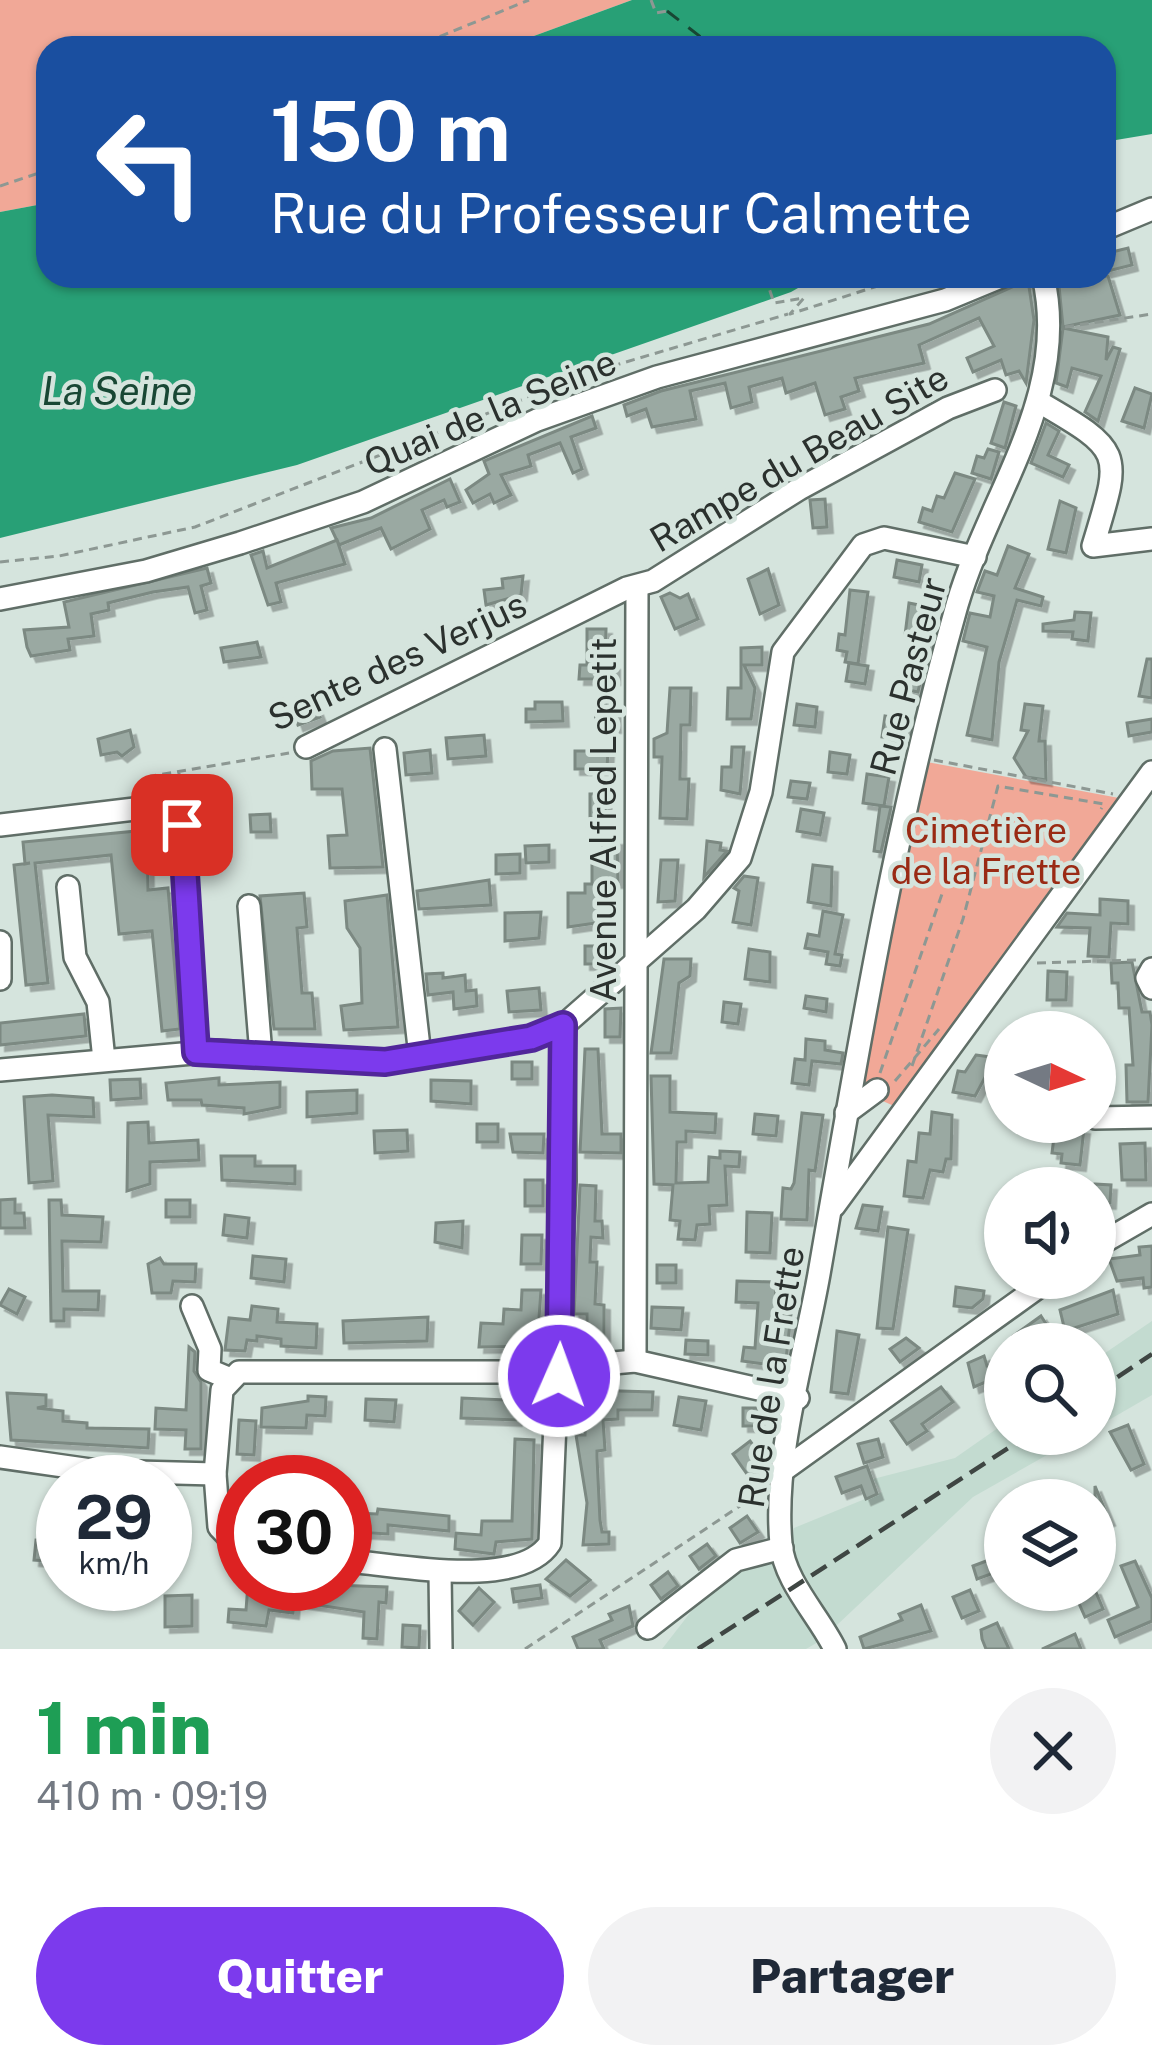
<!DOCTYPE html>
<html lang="fr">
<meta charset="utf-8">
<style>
:root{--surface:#fff;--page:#f2f2f3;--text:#1f2937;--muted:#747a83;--accent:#7c3aed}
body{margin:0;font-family:"Public Sans",sans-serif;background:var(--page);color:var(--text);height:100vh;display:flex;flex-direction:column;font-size:45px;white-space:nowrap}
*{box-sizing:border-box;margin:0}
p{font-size:39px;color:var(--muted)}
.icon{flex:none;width:66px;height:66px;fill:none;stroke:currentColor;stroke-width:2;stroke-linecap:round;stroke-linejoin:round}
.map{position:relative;height:1649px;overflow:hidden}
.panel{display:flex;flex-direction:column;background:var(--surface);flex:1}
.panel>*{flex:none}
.banner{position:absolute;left:36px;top:36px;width:1080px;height:252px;border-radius:36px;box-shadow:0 3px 9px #0004;background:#1a4fa0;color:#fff;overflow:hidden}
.needle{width:78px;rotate:94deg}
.tools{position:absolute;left:984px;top:1011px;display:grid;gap:24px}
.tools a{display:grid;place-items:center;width:132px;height:132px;border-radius:50%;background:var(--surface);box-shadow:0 3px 9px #0004;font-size:60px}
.speed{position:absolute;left:36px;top:1455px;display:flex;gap:24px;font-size:60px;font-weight:700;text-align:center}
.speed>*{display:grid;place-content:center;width:156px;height:156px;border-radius:50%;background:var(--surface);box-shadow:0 3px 9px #0004;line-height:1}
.speed small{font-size:30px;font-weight:400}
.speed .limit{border:18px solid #d22;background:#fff;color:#111}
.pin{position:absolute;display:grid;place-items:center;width:102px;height:102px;color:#fff;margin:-51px;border-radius:24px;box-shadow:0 6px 18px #0006}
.me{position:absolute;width:132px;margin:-66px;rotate:2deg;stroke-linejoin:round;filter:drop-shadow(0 0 9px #0008)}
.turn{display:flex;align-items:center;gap:42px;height:252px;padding:0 36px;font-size:54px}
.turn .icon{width:156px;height:156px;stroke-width:2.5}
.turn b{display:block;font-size:84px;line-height:102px}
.round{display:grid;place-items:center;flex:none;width:126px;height:126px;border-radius:63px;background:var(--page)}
.summary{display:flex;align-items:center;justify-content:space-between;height:204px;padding:0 36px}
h1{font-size:72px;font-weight:800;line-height:90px;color:#1e9e55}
.button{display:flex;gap:24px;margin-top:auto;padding:24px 36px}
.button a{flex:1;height:138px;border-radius:72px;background:var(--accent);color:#fff;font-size:48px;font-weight:800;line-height:138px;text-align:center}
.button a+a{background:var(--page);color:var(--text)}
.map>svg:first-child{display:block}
.built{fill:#c3dbd0}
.green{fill:#f1a897}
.water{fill:#28a076}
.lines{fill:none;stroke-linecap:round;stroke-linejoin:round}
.ferry{stroke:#184734;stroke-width:3;stroke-dasharray:15 12;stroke-linecap:butt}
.building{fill:#9aa9a2;stroke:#7b8982;stroke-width:3;filter:url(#shadow)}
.minor-casing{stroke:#606e67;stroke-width:26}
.path{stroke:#8d9893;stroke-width:3;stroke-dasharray:9 6;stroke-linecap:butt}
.minor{stroke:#fff;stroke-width:21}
.rail{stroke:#3f4643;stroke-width:4.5;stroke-dasharray:18 9;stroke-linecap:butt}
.route-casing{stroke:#51269a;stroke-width:30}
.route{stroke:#7c3aed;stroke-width:21}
.labels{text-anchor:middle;stroke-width:9;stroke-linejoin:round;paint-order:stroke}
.street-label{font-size:36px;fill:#2b312e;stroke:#d5e4dd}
.park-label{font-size:36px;fill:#9a2a14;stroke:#d5e4dd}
.water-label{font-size:39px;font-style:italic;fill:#184734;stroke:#d5e4dd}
</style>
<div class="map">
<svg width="1152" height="1649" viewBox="0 0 1152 1649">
<defs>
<filter id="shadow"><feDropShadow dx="5.5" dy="5.5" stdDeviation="0" flood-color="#0004"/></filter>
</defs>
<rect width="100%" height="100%" fill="#d5e4dd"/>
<g class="built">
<path d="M1152,1321V1395L1095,1428V1360Z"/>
<path d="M1005,1423V1434H1084L973,1497L820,1641L806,1649H662L707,1591L739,1561L791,1547L794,1528L882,1492L873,1479L955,1458Z"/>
</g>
<g class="green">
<path d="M0,0H632L501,48H48V203L0,212Z"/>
<path d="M927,762L1119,798L894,1106L858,1090Z"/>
</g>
<g class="water">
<path d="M632,0H1152V134L1104,142V48H501Z"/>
<path d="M48,203V276H819L791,292L297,465L0,538V212Z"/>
</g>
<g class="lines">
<path class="ferry" d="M667,11L715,48"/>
</g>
<g class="building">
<path d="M1128,248L1132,265L1104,272V254Z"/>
<path d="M1058,276H1108L1120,315L1063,327Z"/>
<path d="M1028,280L1034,320L1026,383L1019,371L1006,375L1001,360L973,372L967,358L994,346L979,318L919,345L924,363L855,378L859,391L841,397L845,409L825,415L815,383L786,393L782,378L749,387L752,402L731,408L725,383L690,391L696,419L652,427L646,409L627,416L624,405L661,391L929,324Z"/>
<path d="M1063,328L1108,337L1106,360L1113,347L1120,349L1098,421L1085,412L1101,376L1072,368L1067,387L1056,383Z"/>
<path d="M1135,388L1152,394L1144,428L1122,421Z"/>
<path d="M1004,402L1016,406L1005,448L991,443Z"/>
<path d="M592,416L596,428L571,437L582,469L573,473L560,443L528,455L531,466L501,475L511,495L494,503L490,494L473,503L466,490L489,474L484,461Z"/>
<path d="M878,419L882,427L855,441L851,428Z"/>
<path d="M1046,423L1059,431L1048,455L1069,465L1063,477L1031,463Z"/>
<path d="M988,449L999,452L991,479L972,473L977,456L984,458Z"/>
<path d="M955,473L975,479L952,532L919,522L923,508L932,511L937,496L944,498Z"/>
<path d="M450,479L460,502L447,507L444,500L422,510L430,529L391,549L381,528L339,545L331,528L371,518Z"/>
<path d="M825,499L827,527L813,528L810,500Z"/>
<path d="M1060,501L1076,508L1066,553L1048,549Z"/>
<path d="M337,540L345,564L276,583L281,602L268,605L251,555L263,551L267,568Z"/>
<path d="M1008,546L1029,554L1015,588L1043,597L1041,606L1017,600L999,662L992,740L967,735L987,647L963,641L970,613L990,617L994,596L977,592L985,571L997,575Z"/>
<path d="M897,560L922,565L919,582L894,577Z"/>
<path d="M207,568L211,583L201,586L207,610L195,613L188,587L153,592L108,603L109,610L91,614L94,636L68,639L70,650L31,656L27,647L24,630L69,627L64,602Z"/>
<path d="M768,569L779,605L760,614L748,579Z"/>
<path d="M523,576L521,595L486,605L484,590L503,588L502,579Z"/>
<path d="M850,590L868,592L858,664L845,662L847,652L837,650L839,634L845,635Z"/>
<path d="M670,593L680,598L688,594L698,619L675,629L661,597Z"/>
<path d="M909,603L929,607L926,626L932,627L918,692L908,690L921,638L905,635Z"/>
<path d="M1075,612L1091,613L1088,641L1072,639L1073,632L1043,631V624L1074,620Z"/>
<path d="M587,629H606L605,665H614V679H579L580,665H587Z"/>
<path d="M257,642L261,657L224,662L221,648Z"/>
<path d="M762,647V665H744L755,688L751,719H727L728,688H741V648Z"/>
<path d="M1147,659H1152V698L1139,696Z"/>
<path d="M849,663L868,666L865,684L846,681Z"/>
<path d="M670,688H691L690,725H681L680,779H689L687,819L660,818L662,757H654V739L667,733Z"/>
<path d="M312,697L320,717L298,725L291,705Z"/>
<path d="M535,702H562L563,721L526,722V709H535Z"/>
<path d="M595,702H614L615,727H596Z"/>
<path d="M797,704L817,707L815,727L794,725Z"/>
<path d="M1025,704L1043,706L1039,741H1045L1046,780L1026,777L1014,758L1028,731L1021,730Z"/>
<path d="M885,716L903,719L907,731L901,739L882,737Z"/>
<path d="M1152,719V732L1129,736L1127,723Z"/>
<path d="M130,730L134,747L122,756L117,752L101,755L98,739Z"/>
<path d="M484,735L486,756L448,759L446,738Z"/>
<path d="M732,747H744L740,794L721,790L722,767H731Z"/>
<path d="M370,748L383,867L330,868L328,836L347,835L342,789H312L311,761L333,751Z"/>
<path d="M430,750L432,773L406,775L404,753Z"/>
<path d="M575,751H608L607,769H575Z"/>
<path d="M830,752L850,755L847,774L828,772Z"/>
<path d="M867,774L889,777L884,806L863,803Z"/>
<path d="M791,781L810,783L807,799L788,797Z"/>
<path d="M590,794H605L606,818H590Z"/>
<path d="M880,806L891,807L881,852L874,851Z"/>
<path d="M801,809L824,813L820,835L797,831Z"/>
<path d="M270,814L271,832H251L250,815Z"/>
<path d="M147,830L148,890L168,888L180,1029L162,1031L152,931L119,934L111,855L35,863L48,983L26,985L14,865L30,863L25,864L23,842Z"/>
<path d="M617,840L618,882H604L603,922L568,927V893H585V884H592V861H603V841Z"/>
<path d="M707,841L721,843L720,850L727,851L704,877Z"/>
<path d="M549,845V862L526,863L525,846Z"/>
<path d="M520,854V873L496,874V855Z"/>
<path d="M661,860H678L675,901L658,902Z"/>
<path d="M813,865L832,867L831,906L808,902Z"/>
<path d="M744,876L758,878L751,925L733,922L739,891L734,888Z"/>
<path d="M489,880L491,905L419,909L417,891Z"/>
<path d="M304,893L307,927L297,928L302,993H312L315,1029H274L260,896Z"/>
<path d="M387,895L398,1027L344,1030L341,1006L362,1003L360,948L347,928L345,901Z"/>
<path d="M1100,899L1128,901V924L1111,923L1109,957L1088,956L1090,928L1057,927L1067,913L1100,915Z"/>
<path d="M823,911L843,915L835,954L842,955L840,966L826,964L828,952L805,948L808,934L819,936Z"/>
<path d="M541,912L539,938L505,941V913Z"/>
<rect x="585" y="946" width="20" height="18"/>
<path d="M749,949L770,952V982L745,979Z"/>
<path d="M664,959H691L690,976L679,983L671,1053H651Z"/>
<path d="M1132,962L1142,1012H1150L1152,1025L1148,1102H1127L1126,1065H1133L1129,1008H1119L1118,983H1112L1111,963Z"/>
<path d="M1048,971L1067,972L1066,1000H1047Z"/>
<path d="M443,973V978L465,975L466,991L476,990L477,1006L454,1009L453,992L428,995L426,974Z"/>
<path d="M539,988L541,1010L509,1012L507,991Z"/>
<path d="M806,996L827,999L826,1012L804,1008Z"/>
<path d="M724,1002L741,1004L738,1024L722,1022Z"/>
<path d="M621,1008L620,1037H605V1009Z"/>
<path d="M84,1014L86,1036L0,1045V1023Z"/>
<path d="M806,1039L825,1041V1050L843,1053L841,1064L812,1061L809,1085L792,1083L795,1059L805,1060Z"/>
<path d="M585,1049H598L602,1134H621V1153L580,1152Z"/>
<path d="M976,1055L998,1058L996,1071L989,1070L975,1096L953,1092L958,1071L965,1072Z"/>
<rect x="512" y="1062" width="20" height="17"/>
<path d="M651,1076H670V1112L716,1114L715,1133L686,1131V1142H677L676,1183L708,1182L709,1157L720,1158V1151L740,1152L739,1167L725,1166L727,1205L709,1206L710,1224L697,1225L695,1240L678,1239L680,1221L670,1220L673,1185L654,1184Z"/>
<path d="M219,1078V1085L280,1082V1107L244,1114V1108L202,1105L201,1100H168L166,1083Z"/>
<path d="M140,1079L141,1098L111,1100L110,1080Z"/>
<path d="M431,1080L471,1081V1104L431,1101Z"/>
<path d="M357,1090V1113L307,1117V1092Z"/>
<path d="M52,1095L93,1098L94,1117L48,1115L53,1181L29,1183L24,1097Z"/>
<path d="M932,1112L952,1115L951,1159H946L943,1172L930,1170L923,1198L904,1196L908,1161L916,1162L919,1133L930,1134Z"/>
<path d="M802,1113L823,1115L815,1171L809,1170L807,1220L781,1219L783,1188L791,1189L794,1183Z"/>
<path d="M755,1114L778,1116L776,1136L753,1134Z"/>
<path d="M148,1122L149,1143L198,1140L199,1160L150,1162V1184L127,1191L128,1123Z"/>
<rect x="477" y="1124" width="21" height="18"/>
<path d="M1063,1127L1084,1129L1080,1165L1061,1163L1062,1154L1052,1153L1054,1137L1062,1138Z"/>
<path d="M407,1130L408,1151L375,1153L374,1131Z"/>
<path d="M510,1134H544L543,1153L513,1152Z"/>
<path d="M1145,1143L1146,1180H1122L1120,1144Z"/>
<path d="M221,1156H255V1166H295V1184L222,1180Z"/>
<rect x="525" y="1180" width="18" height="26"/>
<path d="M1095,1184L1111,1185L1110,1203L1095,1202Z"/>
<path d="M580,1185L596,1186L595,1221H602L603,1238L591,1237L590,1262H597L595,1304L604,1305V1345H587V1314H574Z"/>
<path d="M15,1199V1213H24L25,1228H0V1200Z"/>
<path d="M49,1200H61L62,1215L103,1217L101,1242L62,1241L63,1291H99L98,1310L64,1309V1321H51Z"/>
<rect x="166" y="1200" width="24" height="17"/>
<path d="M863,1205L882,1207L878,1231L856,1228Z"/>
<path d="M747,1212L772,1213L770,1253L746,1252Z"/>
<path d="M225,1215L249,1218L247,1238L223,1235Z"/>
<path d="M463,1221L462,1248L435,1242L436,1223Z"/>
<path d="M888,1227L908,1230L893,1329L877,1328Z"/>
<path d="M522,1235H542L541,1264H521Z"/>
<path d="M1152,1246V1287L1144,1288L1143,1278L1117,1281L1109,1259L1140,1255L1139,1247Z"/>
<path d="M253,1256L286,1259L284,1282L251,1278Z"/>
<path d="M160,1258L164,1264H196L195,1282L173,1281L171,1293H152L148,1264Z"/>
<rect x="657" y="1265" width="19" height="18"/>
<path d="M737,1281L776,1282L775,1313L791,1314L786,1360L772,1359L771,1365L742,1361L744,1347L755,1348L758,1303L736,1302Z"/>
<path d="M956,1287L984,1291L983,1299L972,1308L954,1306Z"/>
<path d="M9,1289L25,1297L17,1314L0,1305Z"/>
<path d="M522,1290H541L537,1346L479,1347L481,1323L503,1324L504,1309L521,1310Z"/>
<path d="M1113,1290L1118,1314L1065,1331L1060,1310Z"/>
<path d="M252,1306L278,1309L277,1322L317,1324L316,1348L281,1346V1339L257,1336V1341L247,1340L245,1351L225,1350L229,1318L250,1320Z"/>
<path d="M652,1307L683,1308L681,1330L651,1328Z"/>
<path d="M1041,1316L1050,1330L1030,1344H1019L1013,1336Z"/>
<path d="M428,1317L427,1341L344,1343L343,1321Z"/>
<path d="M837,1331L859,1335L848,1394L831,1392Z"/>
<path d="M906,1338L919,1348L900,1362L890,1349Z"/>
<path d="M686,1340L708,1341V1355L685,1354Z"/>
<path d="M189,1347L195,1352L194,1371L201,1382V1449H185L186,1430L155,1429L156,1408L186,1410Z"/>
<path d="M984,1356L987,1366L997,1364L1000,1376L974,1387L968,1363Z"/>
<path d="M941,1387L953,1402L922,1424L927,1431L907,1444L891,1421Z"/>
<path d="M587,1390L653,1392L652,1410H618V1419L603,1420L605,1450L597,1451V1457L600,1520L602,1532H609V1544L583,1545L587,1503L576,1435H585Z"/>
<path d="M507,1392L536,1394L535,1409L518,1408L516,1420L461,1418L462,1398L506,1400Z"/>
<path d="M7,1393L46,1395V1406L37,1408L63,1411V1421L87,1423V1428L149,1429L148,1448L11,1440Z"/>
<path d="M308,1396L326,1397L325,1416L307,1415L306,1428L261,1427L262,1408L308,1401Z"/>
<path d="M679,1397L706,1401L701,1430L674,1425Z"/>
<path d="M366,1399L396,1400L394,1422L365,1420Z"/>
<rect x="743" y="1408" width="15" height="18"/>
<path d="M239,1420L256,1421L254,1455L237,1454Z"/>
<path d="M1128,1425L1144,1464L1131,1470L1110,1432Z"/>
<path d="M515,1439L534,1440L532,1539L496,1542L494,1554L455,1549L456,1533L481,1535L482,1521H512Z"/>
<path d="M878,1439L883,1457L864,1463L858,1444Z"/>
<path d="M750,1441L767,1464L749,1477L733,1454Z"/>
<path d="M867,1466L877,1494L866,1499L861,1486L842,1493L836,1477Z"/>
<path d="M1095,1486L1109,1520L1095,1526Z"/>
<path d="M378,1509L449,1516V1531L388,1525V1534L355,1532L356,1513L377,1514Z"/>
<path d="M54,1511H63V1562L34,1560L36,1540L51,1541Z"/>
<path d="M747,1516L758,1532L740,1543L730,1528Z"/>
<path d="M707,1544L716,1556L699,1569L690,1556Z"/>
<path d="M1005,1554V1569L977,1579L973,1566Z"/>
<path d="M566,1560L590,1580L570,1596L546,1579Z"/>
<path d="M1135,1561L1152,1598V1621L1115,1637L1108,1620L1138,1607L1121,1566Z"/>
<path d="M668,1572L678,1586L661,1599L651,1585Z"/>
<path d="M248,1584L295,1591L293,1613L269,1610L266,1626L228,1622L229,1609L246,1610Z"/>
<path d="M305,1584L387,1587L386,1603L379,1602L377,1639L363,1638L364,1612L304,1603Z"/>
<path d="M540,1585L542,1598L514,1602L512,1589Z"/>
<path d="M479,1588L494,1602L473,1625L459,1611Z"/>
<path d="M970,1590L979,1611L962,1618L953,1597Z"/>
<path d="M1073,1590H1095L1103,1609L1085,1617Z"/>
<path d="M192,1595V1626L165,1627V1596Z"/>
<path d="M921,1605L931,1631L864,1649L860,1637L902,1620L899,1614Z"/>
<path d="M629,1606L633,1626L600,1640L604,1649H578L573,1637L612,1620L609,1614Z"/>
<path d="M997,1623L1009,1649H986L982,1639L981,1630Z"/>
<path d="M403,1625L420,1626L419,1648L402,1647Z"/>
<path d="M1075,1634L1081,1649H1042Z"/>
</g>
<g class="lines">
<defs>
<g id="minor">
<path d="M1104,229L1152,209"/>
<path d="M1039,402C1126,452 1121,453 1093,546L1152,539"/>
<path d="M0,599L146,571L240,543L363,502L537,420L657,377L945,300L1003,276"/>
<path d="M306,747L627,588L653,581L799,489L948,408L995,390"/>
<path d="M385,749L420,1056"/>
<path d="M0,825L143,808"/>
<path d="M183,825L196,1052"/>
<path d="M68,887L75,957L98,1002L104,1060"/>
<path d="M249,906L261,1055"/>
<path d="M0,942V979"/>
<path d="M1152,969L1147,978L1152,988"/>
<path d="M0,1070L216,1051L385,1062L531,1038L564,1025L696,909L740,858L761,792L783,652L863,545L884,538L975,557"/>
<path d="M846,1113L877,1090"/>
<path d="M1095,1118L1152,1117"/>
<path d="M834,1206L1152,772"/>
<path d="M1095,1247L1152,1214"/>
<path d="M192,1306L210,1349L209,1370L228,1378"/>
<path d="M635,1361L637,587"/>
<path d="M0,1457L98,1471L215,1474"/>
<path d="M785,1469L1051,1278"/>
<path d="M243,1552L219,1527L215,1474L222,1390L239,1372H515L635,1361L798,1398"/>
<path d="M345,1561C396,1564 519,1591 550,1543L565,1181L564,1025"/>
<path d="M440,1571L441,1649"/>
<path d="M648,1628L736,1560L782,1548"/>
<path d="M835,1649C819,1616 784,1581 781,1544C773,1457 804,1359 819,1274C858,1049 895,824 957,605C989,495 1071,395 1043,276"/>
</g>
</defs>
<use href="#minor" class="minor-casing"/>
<g class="path">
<path d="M651,0L656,13L667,11"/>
<path d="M412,48L529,0"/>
<path d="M0,186L48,170"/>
<path d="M765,276L774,303L804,298L790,314L909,276"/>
<path d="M1065,327L1152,314"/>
<path d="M0,562L59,556L195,527L599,370L788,314"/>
<path d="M934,760L1113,794"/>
<path d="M179,773L181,805"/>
<path d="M140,791L151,776L289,753"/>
<path d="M1037,963L1136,960"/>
<path d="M912,1066L963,919L998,786L1104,804L1101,809"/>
<path d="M880,1073L943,891"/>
<path d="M895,1081L939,1029"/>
<path d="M525,1649L761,1492"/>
</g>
<use href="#minor" class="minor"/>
<g class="rail">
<path d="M1095,1392L1152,1354"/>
<path d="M698,1649L1030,1434"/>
</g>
</g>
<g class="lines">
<defs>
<path id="route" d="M182,825L196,1052L385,1062L531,1038L563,1025L559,1376"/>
</defs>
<use href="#route" class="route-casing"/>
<use href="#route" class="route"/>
</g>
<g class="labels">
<g class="street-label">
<text transform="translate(490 412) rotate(-23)" y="13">Quai de la Seine</text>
<text transform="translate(799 458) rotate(-30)" y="13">Rampe du Beau Site</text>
<text transform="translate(397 661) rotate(-25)" y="13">Sente des Verjus</text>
<text transform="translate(908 676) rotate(-75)" y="13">Rue Pasteur</text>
<text transform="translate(603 820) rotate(-90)" y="13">Avenue Alfred Lepetit</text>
<text transform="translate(771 1377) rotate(-81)" y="13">Rue de la Frette</text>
</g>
<g class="park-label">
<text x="986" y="843">Cimetière<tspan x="986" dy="41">de la Frette</tspan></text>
</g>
<g class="water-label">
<text x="117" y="405">La Seine</text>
</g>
</g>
</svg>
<div class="tools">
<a><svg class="needle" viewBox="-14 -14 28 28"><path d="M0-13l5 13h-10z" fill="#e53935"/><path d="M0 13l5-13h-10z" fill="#747a83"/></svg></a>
<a><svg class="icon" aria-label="sound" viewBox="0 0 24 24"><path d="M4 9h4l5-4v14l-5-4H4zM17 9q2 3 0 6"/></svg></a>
<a><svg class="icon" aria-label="search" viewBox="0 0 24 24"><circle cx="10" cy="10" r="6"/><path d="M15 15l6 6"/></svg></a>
<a><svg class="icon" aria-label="layers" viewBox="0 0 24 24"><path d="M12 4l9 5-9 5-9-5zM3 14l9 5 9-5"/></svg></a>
</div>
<div class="speed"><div>29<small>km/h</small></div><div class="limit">30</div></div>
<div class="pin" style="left:182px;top:825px;background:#d93025"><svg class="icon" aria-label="arrive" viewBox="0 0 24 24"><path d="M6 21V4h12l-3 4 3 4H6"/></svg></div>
<svg class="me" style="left:559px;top:1376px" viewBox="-20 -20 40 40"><circle r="17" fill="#7c3aed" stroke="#fff" stroke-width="3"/><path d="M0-11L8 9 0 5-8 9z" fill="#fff"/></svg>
<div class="banner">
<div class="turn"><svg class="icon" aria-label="left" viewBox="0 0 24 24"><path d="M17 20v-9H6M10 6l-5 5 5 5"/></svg><div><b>150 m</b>Rue du Professeur Calmette</div></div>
</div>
</div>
<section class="panel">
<div class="summary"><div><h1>1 min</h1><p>410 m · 09:19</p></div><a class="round"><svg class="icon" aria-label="close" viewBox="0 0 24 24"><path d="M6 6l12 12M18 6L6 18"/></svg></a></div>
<div class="button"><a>Quitter</a><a>Partager</a></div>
</section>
